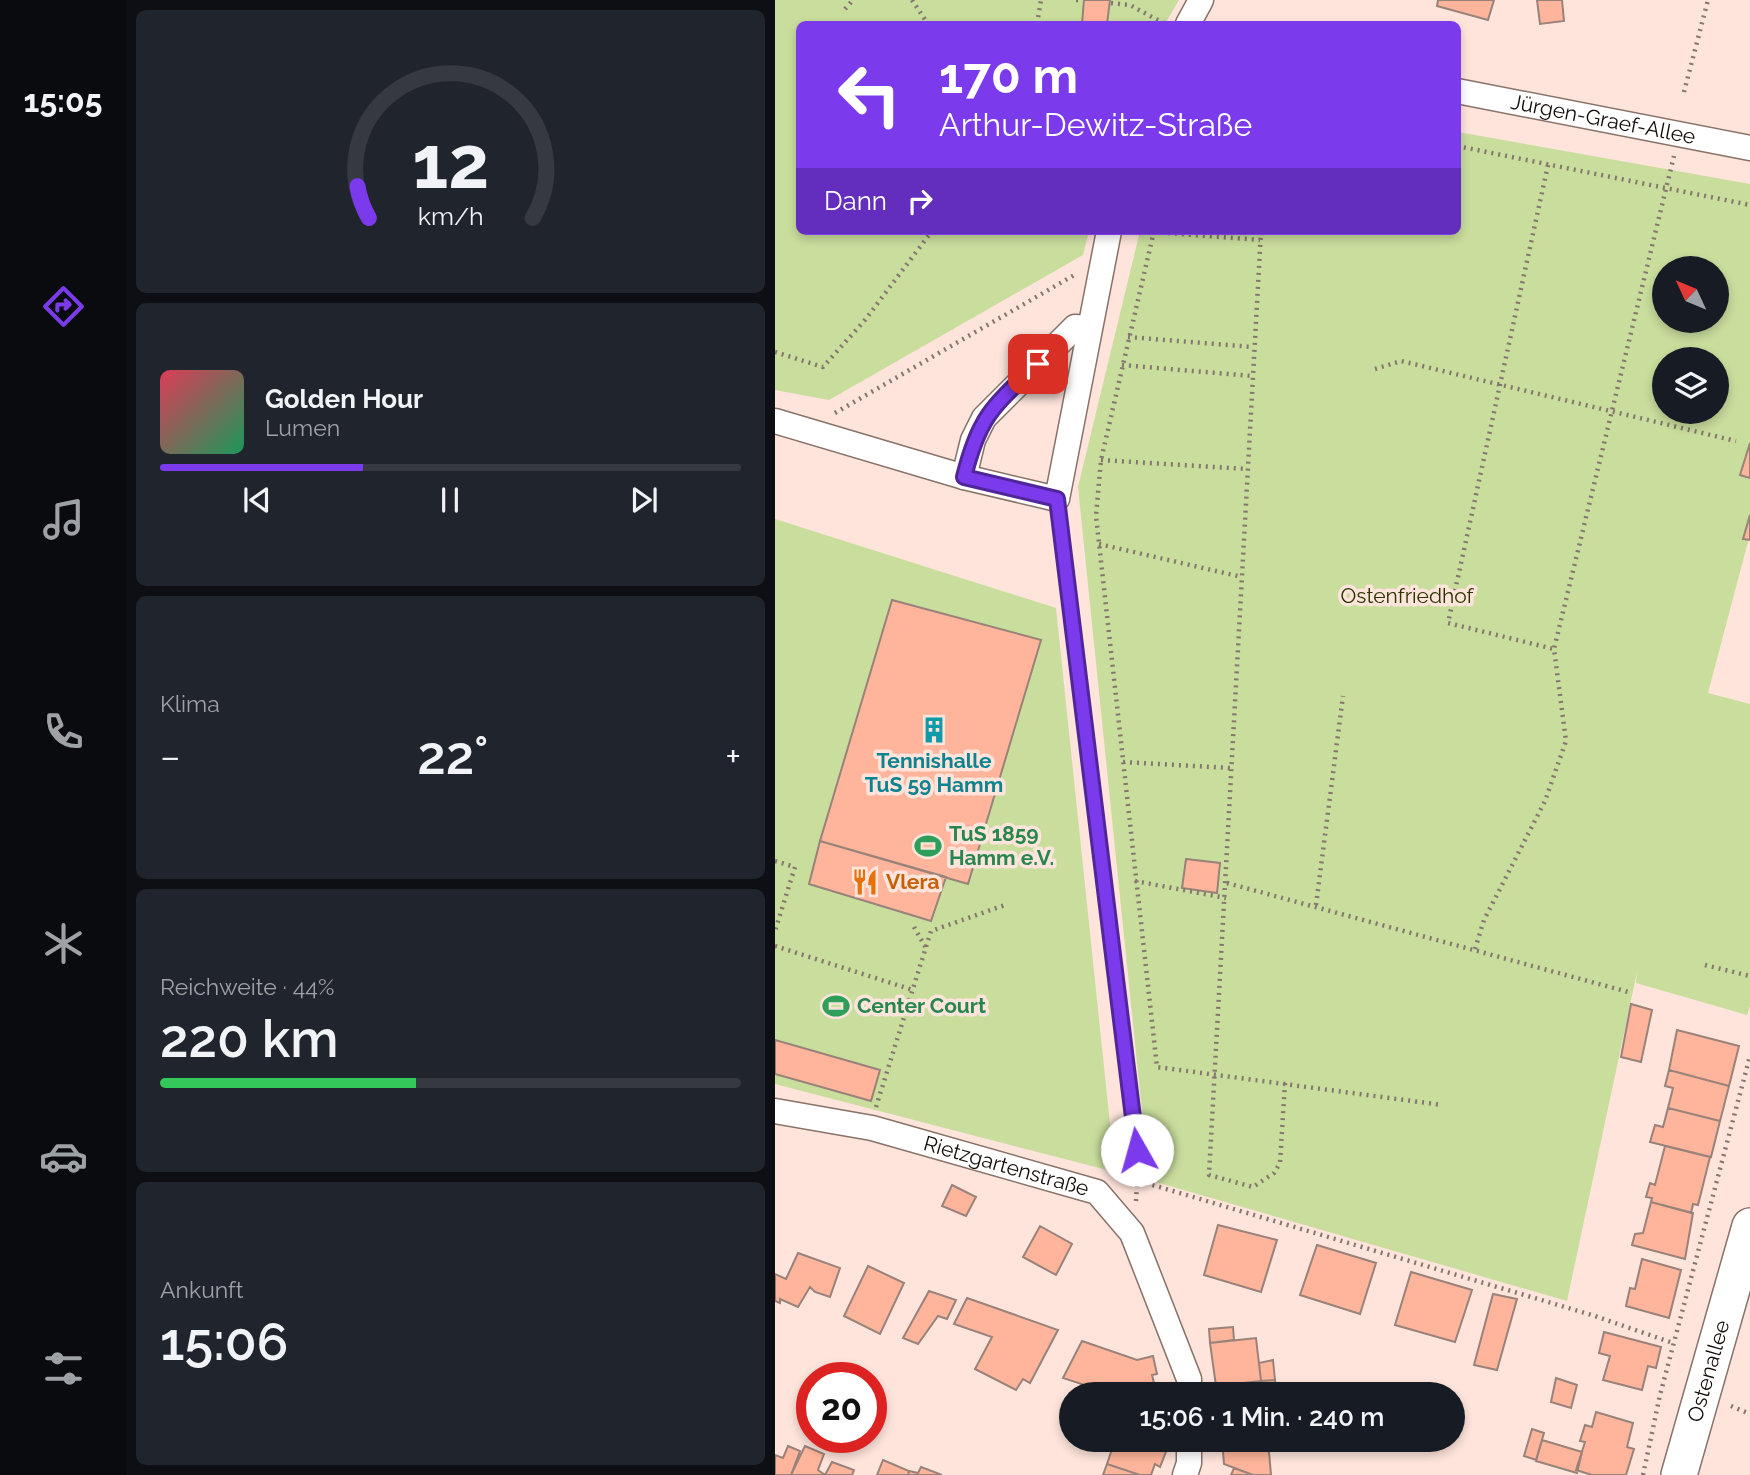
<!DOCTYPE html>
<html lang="de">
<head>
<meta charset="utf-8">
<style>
  :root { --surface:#171b24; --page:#20242c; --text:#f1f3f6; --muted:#9ea1a6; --line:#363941; --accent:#7c3aed }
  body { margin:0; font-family:Raleway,sans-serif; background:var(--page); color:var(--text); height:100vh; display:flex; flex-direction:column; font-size:26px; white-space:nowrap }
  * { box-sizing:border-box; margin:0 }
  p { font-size:23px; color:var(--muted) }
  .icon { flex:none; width:38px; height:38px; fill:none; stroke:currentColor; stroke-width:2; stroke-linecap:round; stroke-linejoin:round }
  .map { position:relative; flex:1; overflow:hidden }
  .panel { display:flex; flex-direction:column; gap:10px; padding:10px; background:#0d0f14; width:649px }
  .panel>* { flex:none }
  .hud { position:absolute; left:21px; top:21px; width:665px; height:214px; border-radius:10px; box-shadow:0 4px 10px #0003; background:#7c3aed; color:#fff; overflow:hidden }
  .needle { width:46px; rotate:314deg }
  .fabs { position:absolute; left:877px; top:256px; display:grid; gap:14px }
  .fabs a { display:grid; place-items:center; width:77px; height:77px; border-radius:50%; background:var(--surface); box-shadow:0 4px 10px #0003; font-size:35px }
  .speed { position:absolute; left:21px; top:1362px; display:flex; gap:14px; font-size:35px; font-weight:700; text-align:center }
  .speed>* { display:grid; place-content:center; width:91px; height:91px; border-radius:50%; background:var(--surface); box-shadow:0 4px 10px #0003; line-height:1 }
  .speed .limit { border:10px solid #d22; background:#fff; color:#111 }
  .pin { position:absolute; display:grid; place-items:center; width:60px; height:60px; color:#fff; margin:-30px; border-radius:14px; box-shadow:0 4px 10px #0006 }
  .me { position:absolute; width:77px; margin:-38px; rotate:353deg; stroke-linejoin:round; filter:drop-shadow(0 0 5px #0008) }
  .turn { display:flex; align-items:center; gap:24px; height:147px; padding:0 28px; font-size:32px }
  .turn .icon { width:91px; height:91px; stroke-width:2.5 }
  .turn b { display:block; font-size:49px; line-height:60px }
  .then { display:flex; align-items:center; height:66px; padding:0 28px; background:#0003; gap:14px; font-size:26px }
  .big { font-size:52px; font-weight:600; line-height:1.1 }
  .panel .widget { flex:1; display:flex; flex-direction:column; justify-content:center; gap:10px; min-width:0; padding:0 24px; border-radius:10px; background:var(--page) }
  .panel .dial { align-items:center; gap:0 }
  .dial svg { height:182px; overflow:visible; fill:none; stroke:var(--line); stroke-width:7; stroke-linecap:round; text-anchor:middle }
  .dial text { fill:var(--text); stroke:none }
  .song { display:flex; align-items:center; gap:21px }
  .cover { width:84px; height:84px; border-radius:10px; background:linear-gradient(135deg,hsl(350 70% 55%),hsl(150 70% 35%)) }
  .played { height:7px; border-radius:4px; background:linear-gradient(90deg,var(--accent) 35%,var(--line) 35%) }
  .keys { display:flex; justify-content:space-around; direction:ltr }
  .heat { display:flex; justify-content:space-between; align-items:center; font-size:38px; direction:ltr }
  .charge { height:10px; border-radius:5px; background:linear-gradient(90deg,#34c759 44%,var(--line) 0) }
  .trip { position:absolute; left:284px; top:1382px; width:406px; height:70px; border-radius:35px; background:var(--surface); box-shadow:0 4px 10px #0003; font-weight:600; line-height:70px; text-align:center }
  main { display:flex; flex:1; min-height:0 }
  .menu { display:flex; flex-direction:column; width:126px; justify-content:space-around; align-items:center; background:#090b0e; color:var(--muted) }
  .menu .icon { width:49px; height:49px }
  .menu .current { color:var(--accent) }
  .menu b { font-size:32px; color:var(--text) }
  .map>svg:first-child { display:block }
  .green { fill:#c9dd9d; fill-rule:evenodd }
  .building { fill:#feb59b; stroke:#99827a; stroke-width:2 }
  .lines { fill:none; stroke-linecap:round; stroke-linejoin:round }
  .service-casing { stroke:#887269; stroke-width:15 }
  .minor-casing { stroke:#887269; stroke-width:27 }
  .secondary-casing { stroke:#887269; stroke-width:38 }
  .path { stroke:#867670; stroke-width:4.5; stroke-dasharray:2 5; stroke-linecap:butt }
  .service { stroke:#fff; stroke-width:12 }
  .minor { stroke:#fff; stroke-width:24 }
  .secondary { stroke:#fff; stroke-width:35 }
  .route-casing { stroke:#51269a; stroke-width:18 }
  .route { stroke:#7c3aed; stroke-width:12 }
  .labels { text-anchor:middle; stroke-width:7; stroke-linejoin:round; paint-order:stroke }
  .street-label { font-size:21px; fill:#140c09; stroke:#fee4db }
  .park-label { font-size:21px; fill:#293400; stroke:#fee4db }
  .culture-label { font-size:21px; font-weight:bold; fill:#0d838f; stroke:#fee4db }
  .leisure-label { font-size:21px; font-weight:bold; fill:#27864d; stroke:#fee4db; text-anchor:start }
  .food-label { font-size:21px; font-weight:bold; fill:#c56008; stroke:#fee4db; text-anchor:start }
</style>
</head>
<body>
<main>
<nav class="menu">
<b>15:05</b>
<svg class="icon current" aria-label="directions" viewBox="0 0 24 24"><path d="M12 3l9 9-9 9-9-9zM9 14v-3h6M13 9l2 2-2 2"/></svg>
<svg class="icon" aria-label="music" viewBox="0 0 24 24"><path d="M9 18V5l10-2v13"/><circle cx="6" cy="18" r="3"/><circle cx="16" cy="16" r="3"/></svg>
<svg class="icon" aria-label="phone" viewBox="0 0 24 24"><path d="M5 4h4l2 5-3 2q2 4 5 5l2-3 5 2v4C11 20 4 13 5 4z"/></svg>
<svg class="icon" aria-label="climate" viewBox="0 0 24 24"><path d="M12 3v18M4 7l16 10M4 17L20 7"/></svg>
<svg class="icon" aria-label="car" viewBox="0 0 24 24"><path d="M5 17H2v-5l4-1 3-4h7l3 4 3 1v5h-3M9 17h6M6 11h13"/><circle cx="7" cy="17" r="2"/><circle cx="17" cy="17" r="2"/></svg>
<svg class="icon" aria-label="filters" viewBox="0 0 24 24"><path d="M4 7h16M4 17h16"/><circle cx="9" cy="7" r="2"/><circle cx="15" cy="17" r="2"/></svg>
</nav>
<section class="panel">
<div class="widget dial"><svg viewBox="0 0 100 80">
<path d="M14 69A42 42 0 1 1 86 69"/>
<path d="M14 69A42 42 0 0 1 9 55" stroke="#7c3aed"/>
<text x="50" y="56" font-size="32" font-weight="700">12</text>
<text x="50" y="72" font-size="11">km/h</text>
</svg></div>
<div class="widget">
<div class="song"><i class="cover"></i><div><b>Golden Hour</b><p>Lumen</p></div></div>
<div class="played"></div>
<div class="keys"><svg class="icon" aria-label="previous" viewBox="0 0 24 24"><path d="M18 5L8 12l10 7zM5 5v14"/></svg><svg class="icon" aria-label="pause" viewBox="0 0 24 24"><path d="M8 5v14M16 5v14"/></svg><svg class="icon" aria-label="next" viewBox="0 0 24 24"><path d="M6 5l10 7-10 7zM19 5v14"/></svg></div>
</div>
<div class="widget"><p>Klima</p>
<div class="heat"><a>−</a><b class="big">22°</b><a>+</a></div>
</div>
<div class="widget"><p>Reichweite · 44%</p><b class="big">220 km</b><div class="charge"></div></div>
<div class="widget"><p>Ankunft</p><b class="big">15:06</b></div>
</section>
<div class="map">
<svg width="975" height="1475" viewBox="0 0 975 1475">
  <rect width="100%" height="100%" fill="#fee4db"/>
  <path class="green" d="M0,0h404l-14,24h-366v207h290l-6,24 -254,145 -54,-10z
    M683,132l292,52v350l-42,159 42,11v302l-3,9 -111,-32 1,-11 -70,329 -418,-121 -71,-693 62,-256h317zM889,268h53v52h-53zM889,359h53v52h-53z
    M0,519l281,89 59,564 -340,-88z"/>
  <path class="building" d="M309,0h26l-3,24h-25z
    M663,0h56l-6,20 -51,-14z
    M762,0h25l2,21 -24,3z
    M975,443v35l-10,-3z
    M975,515v25l-7,-1z
    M117,600l149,40 -73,244 -148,-43z
    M45,841l126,36 -15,44 -122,-37z
    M411,859l34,4 -3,30 -35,-5z
    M856,1004l21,6 -11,52 -20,-5z
    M902,1030l62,16 -10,40 -60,-16z
    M0,1040l105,30 -9,31 -96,-27z
    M894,1070l60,16 -9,35 -52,-13 5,-20 -8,-2z
    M893,1108l52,13 -9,36 -61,-15 5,-17 8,2z
    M890,1146l45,11 -12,48 -5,-1 -2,9 -40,-11 1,-4 -6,-1 4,-14 5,2z
    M177,1185l24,12 -10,19 -24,-10z
    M876,1202l42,11 -8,46 -53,-14 3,-11 8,-1z
    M443,1225l59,15 -16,52 -57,-17z
    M265,1226l32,18 -16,31 -33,-18z
    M542,1245l59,18 -16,51 -60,-19z
    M23,1253l42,15 -10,29 -15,-5 -5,-5 -12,20 -18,-8v4l-5,-2v-27l11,5z
    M867,1259l39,11 -12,48 -43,-12 4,-18 5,1z
    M93,1266l36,17 -24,51 -36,-18z
    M636,1272l61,18 -17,52 -60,-17z
    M154,1291l27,9 -9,19 -9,-3 -20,28 -15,-6z
    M718,1294l24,5 -20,71 -23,-5z
    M192,1298l91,32 -28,53 -7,-4 -7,11 -41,-21 17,-32 -38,-13z
    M458,1327l1,13 -24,3 -1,-14z
    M829,1332l57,15 -5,21 -8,-2 -6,24 -39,-10 7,-24 -11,-3z
    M481,1338l5,43 -45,5 -6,-43z
    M307,1341l55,19 16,-4 4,18 -5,1 5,20h-53l-1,-4 -40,-13z
    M498,1360l2,20 -14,1 -2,-18z
    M781,1378l21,7 -6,23 -20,-6z
    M500,1380l2,15h-14l-2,-14z
    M486,1381l2,14h-46l-1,-9z
    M821,1412l37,11 -6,24 7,2 -8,26h-34l-16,-5 9,-28 -5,-1 5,-16 7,2z
    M757,1429l12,4 -8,27 -12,-4z
    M340,1440h48l-2,7 6,2 -7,18 -5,-3 -4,11h-11l-33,-11z
    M447,1440h46l3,35h-18l-29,-11z
    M767,1440l40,12 -5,21 -41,-12z
    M13,1446l12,5 -9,24h-16v-20l8,3z
    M30,1446l19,8 -6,16 7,5h-34z
    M108,1460l26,11 -1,4h-31z
    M57,1462l22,8 -2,5h-27z
    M332,1464l33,11h-37z
    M146,1467l21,8h-34l1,-4 9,2z
    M459,1468l19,7h-22z"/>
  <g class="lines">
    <g class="service-casing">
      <path id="service" d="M282,499l80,651"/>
    </g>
    <g class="minor-casing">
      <g id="minor">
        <path d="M413,24l13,-24"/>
        <path id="s1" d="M682,91l293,57"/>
        <path d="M0,421l189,56 93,22 52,-268"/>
        <path d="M189,477l9,-37 11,-22 91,-91 14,1"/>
        <path id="s2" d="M0,1111l97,17 225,64 35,41 57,146v16"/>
        <path d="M410,1475l4,-12v-23"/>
      </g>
    </g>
    <g class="secondary-casing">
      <g id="secondary">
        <path id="s3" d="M904,1475l71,-249"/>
      </g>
    </g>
    <path class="path" d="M137,0l16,24
      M301,0h5
      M336,3l19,2 35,19
      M70,9l8,-9
      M262,24l4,-24
      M909,92l24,-92
      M682,146l293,59
      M773,165l-100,458 106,26
      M379,231l-53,229 -5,56 61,551 285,38
      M486,231l-52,944 44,12 21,-14 6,-10 5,-80
      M379,232l106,8
      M353,337l125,10
      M0,352l48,15 42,-47 67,-89
      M347,365l130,11
      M600,369l26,-8 335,80
      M60,413l241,-139
      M326,460l146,9
      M324,544l143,33
      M348,762l107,6
      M0,861l20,6 -20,64
      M360,881l91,17
      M452,883l405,110
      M541,905l27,-209
      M139,927l12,21
      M0,946l138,44
      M700,949l9,-29 61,-119 21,-60 -12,-92 120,-493
      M930,965l45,11
      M101,1107l55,-176 74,-26
      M364,1181l453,134 81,28
      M361,1201l2,-33
      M956,1406l19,8
      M868,1475l17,-80 90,-339"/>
    <use href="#service" class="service"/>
    <use href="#minor" class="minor"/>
    <use href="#secondary" class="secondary"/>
  </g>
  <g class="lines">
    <g class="route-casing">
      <path id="route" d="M263,364c-45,42 -59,52 -74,113l93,22 80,651"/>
    </g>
    <use href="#route" class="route"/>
  </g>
  <defs>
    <g id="building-bare" transform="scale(2.1)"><path d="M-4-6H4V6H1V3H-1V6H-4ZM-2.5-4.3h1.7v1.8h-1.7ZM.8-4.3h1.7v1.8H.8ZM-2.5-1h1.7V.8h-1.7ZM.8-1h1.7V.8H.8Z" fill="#0f9aa8" stroke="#fee4db" stroke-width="2.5" paint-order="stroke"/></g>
    <g id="stadium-bare" transform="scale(2.1)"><path d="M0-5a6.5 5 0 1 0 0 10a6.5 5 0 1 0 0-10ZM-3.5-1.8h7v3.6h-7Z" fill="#2e9e5b" stroke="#fee4db" stroke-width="2.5" paint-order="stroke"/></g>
    <g id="restaurant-bare" transform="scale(2.1)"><path d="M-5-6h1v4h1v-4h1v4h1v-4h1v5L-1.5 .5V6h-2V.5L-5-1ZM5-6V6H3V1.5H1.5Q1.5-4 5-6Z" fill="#e8710a" stroke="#fee4db" stroke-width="2.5" paint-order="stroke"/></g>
  </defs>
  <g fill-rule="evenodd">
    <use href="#building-bare" x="159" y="730"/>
    <use href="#stadium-bare" x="153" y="846"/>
    <use href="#restaurant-bare" x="90" y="882"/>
    <use href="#stadium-bare" x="61" y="1006"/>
  </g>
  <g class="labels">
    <g class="street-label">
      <text dy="7" stroke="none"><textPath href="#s1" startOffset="149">Jürgen-Graef-Allee</textPath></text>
      <text dy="7" stroke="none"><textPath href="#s2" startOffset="238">Rietzgartenstraße</textPath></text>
      <text dy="7" stroke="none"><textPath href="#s3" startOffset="108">Ostenallee</textPath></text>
    </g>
    <g class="park-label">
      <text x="632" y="603">Ostenfriedhof</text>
    </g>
    <g class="culture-label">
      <text x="159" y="768">Tennishalle<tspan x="159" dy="24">TuS 59 Hamm</tspan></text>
    </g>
    <g class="leisure-label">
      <text x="174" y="841">TuS 1859<tspan x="174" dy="24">Hamm e.V.</tspan></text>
      <text x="82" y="1013">Center Court</text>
    </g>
    <g class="food-label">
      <text x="111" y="889">Vlera</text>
    </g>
  </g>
</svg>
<div class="fabs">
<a><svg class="needle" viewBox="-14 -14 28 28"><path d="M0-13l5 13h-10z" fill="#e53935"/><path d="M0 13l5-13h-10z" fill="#9ea1a6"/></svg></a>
<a><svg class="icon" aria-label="layers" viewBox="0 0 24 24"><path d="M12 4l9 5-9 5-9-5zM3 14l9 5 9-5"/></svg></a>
</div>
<div class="speed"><div class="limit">20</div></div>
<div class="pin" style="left:263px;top:364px;background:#d93025"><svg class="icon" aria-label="arrive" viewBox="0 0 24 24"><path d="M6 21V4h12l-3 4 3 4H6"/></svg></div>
<svg class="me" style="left:362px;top:1150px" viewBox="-20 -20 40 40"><circle r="19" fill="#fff"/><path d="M0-13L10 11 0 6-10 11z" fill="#7c3aed"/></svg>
<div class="trip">15:06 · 1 Min. · 240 m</div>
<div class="hud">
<div class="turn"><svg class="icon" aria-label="left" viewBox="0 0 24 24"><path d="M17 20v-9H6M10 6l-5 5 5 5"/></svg><div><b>170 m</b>Arthur-Dewitz-Straße</div></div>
<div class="then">Dann<svg class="icon" aria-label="right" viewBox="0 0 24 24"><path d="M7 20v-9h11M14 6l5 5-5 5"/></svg></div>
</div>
</div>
</main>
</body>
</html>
